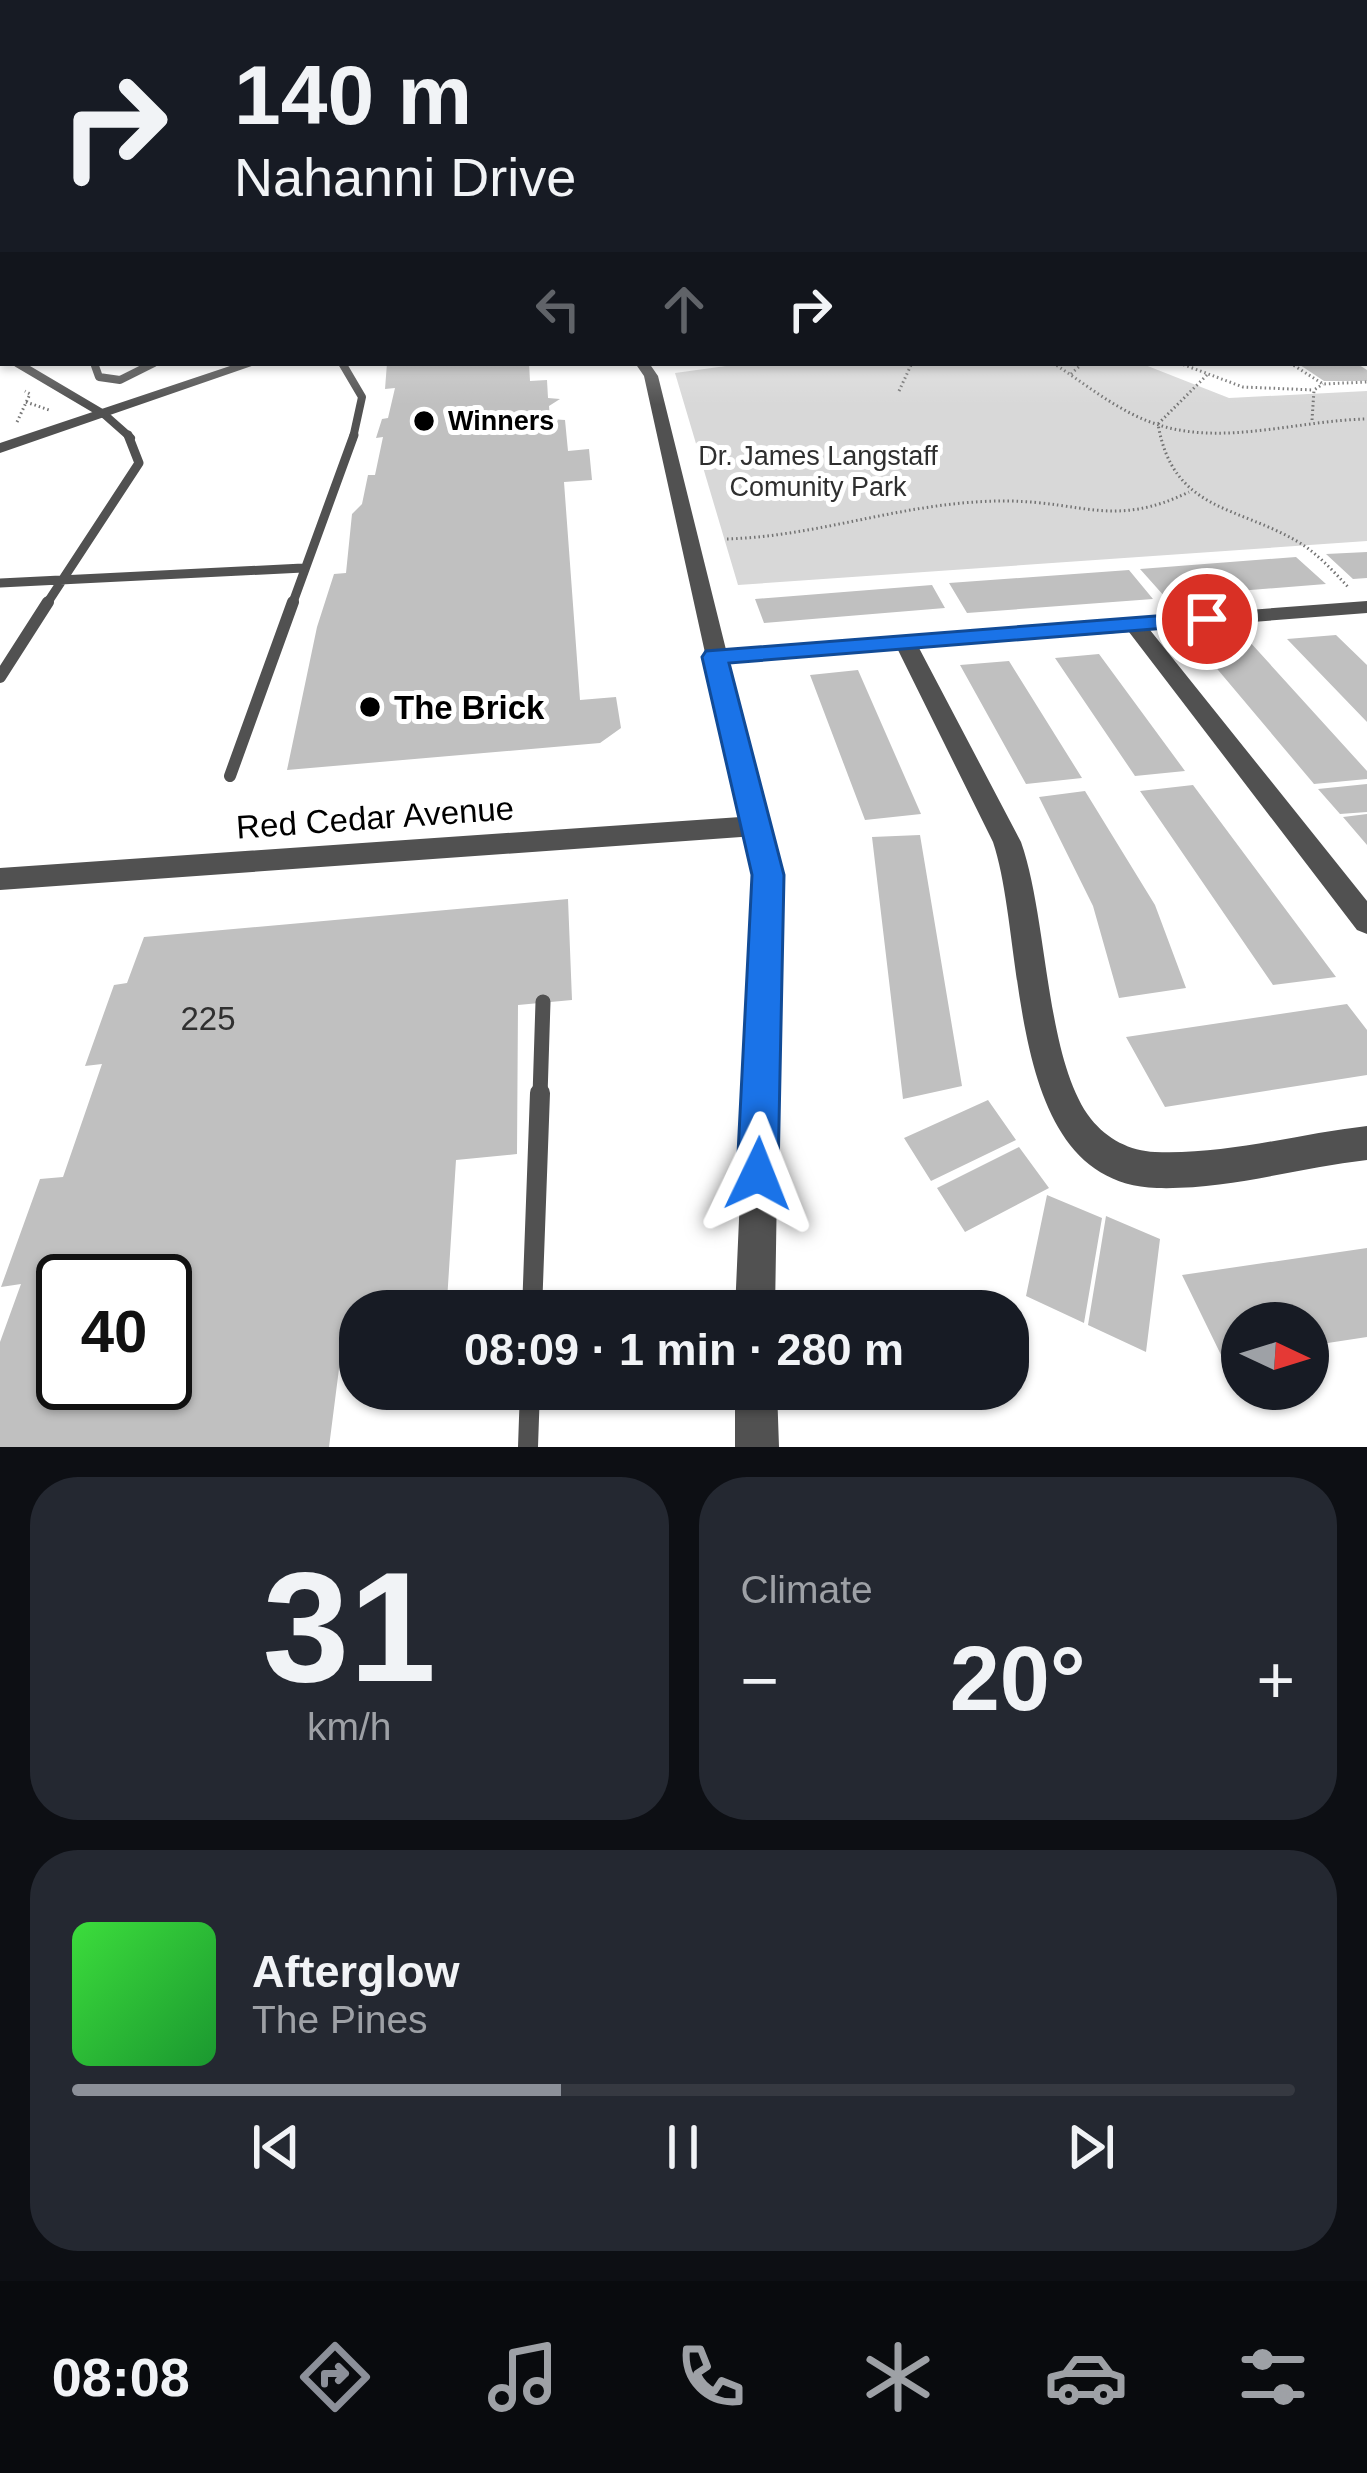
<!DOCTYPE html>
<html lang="en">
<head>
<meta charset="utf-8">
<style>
  :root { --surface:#171b24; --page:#242831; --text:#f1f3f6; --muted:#9ea1a6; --line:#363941; --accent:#8c9099 }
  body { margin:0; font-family:Arial,sans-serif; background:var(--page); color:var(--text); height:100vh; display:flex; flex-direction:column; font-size:45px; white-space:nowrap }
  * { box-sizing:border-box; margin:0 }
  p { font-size:39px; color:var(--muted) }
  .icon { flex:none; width:66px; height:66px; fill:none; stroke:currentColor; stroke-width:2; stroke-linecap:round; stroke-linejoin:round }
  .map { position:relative; height:1447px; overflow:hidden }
  .drawer { display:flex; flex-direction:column; gap:30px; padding:30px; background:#0d0f14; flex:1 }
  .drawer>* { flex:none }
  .hud { position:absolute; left:0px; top:0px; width:1368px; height:366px; box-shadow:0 3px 9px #0004; background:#171b24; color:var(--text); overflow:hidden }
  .needle { width:78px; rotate:94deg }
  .tools { position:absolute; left:1221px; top:1302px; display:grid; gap:24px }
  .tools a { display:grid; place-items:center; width:108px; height:108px; border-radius:50%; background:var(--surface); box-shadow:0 3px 9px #0004; font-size:60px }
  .speed { position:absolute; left:36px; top:1254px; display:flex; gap:24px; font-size:60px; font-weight:700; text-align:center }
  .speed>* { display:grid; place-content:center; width:156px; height:156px; border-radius:50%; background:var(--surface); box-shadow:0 3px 9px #0004; line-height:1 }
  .speed .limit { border:6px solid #111; border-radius:18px; background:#fff; color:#111 }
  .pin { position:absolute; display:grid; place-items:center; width:102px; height:102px; color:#fff; margin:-51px; border:6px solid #fff; border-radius:50%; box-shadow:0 3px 12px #0007 }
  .me { position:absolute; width:132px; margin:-66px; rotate:2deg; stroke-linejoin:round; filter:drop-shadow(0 0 9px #0008) }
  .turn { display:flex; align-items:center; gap:42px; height:252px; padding:0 36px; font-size:54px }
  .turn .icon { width:156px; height:156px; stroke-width:2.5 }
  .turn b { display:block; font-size:84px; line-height:102px }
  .lanes { display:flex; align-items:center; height:114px; padding:0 36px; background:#0003; justify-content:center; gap:60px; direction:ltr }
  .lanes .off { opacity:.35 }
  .big { font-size:90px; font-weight:800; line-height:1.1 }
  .drawer .tile { flex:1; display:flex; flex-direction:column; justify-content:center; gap:18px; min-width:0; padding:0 42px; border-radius:48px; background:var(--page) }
  .drawer .dial { align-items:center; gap:0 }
  .dial b { font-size:156px; line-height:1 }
  .song { display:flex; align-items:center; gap:36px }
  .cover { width:144px; height:144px; border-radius:18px; background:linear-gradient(135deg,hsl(120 70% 55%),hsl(130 70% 35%)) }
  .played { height:12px; border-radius:6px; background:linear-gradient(90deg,var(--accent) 40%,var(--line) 40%) }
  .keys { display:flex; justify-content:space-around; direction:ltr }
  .heat { display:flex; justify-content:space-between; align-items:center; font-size:66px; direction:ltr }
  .drawer .tiles { flex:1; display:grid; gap:30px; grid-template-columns:1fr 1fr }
  .tile:last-child { grid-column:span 2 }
  .trip { position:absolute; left:339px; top:1290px; width:690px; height:120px; border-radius:48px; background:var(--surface); box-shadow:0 3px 9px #0004; font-weight:800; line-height:120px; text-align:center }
  .dock { display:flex; height:192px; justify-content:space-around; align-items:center; background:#090b0e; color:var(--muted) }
  .dock .icon { width:84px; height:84px }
  .dock .selected { color:var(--accent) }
  .dock b { font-size:54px; color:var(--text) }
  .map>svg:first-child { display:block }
  .green { fill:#d8d8d8 }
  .building { fill:#c0c0c0; fill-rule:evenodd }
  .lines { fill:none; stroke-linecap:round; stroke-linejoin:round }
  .path { stroke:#737373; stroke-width:3; stroke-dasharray:1.5 3; stroke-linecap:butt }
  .service-far4 { stroke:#515151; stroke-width:8 }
  .service-far3 { stroke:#515151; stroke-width:9 }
  .service-far2 { stroke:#515151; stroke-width:12 }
  .service-far1 { stroke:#515151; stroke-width:15 }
  .service { stroke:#515151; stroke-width:20 }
  .minor { fill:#515151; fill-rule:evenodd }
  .tertiary { fill:#515151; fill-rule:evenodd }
  .route { fill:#1a73e8; stroke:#114b97; stroke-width:3 }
  .poi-dot { fill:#000; stroke:#fff; stroke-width:4.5 }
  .labels { text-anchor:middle; stroke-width:10; stroke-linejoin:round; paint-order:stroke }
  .far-poi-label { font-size:27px; font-weight:bold; fill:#000; stroke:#fff; text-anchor:start }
  .far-park-label { font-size:27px; fill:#2f2f2f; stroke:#fff }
  .poi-label { font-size:33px; font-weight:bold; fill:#000; stroke:#fff; text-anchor:start }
  .street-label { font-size:33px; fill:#000; stroke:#fff }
  .near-number-label { font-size:33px; fill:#303030 }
</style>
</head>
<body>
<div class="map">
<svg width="1367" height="1447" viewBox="0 0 1367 1447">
  <rect width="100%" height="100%" fill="#fff"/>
  <path class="green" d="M748,363h392l89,35 138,-7v150l-629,44 -63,-212z"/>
  <path class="building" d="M387,363h142l1,18 17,-1 1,18 12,1 -11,7 1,13 15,1 3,31 21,-2 3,31 -28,2 16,218 36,-3 5,31 -21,15 -313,27 30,-143 17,-53 12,-1 6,-59 10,-10 6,-29h7l8,-38 -7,1 6,-19 6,-1 7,-30 -10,1z
    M1297,363h59l11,7v11h-43z
    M1367,552v26l-14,1 -27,-25z
    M1296,557l30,27 -161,13 -25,-28z
    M1129,570l24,29 -186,14 -18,-30z
    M932,585l13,23 -181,15 -9,-24z
    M1336,635l31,30v57l-80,-83z
    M1249,641l118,130v8l-53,5 -117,-139z
    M1099,654l86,117 -50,5 -80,-118z
    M1009,661l73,117 -56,6 -66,-119z
    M858,670l63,144 -56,6 -55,-145z
    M1367,784v28l-27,2 -22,-25z
    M1193,785l143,192 -63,8 -133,-194z
    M1085,791l70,114 31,83 -67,10 -26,-92 -54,-109z
    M1367,814v31l-24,-28z
    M920,835l42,251 -59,13 -31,-262z
    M568,899l4,101 -54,5 -1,149 -61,6 -9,141 -101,13 -17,133h-329v-105l21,-58 -20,3 39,-108 23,-2 39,-113 -17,2 29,-81 13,-2 17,-46zM63,1281h102v102h-102z
    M1347,1004l20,26v45l-202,32 -39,-70z
    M988,1100l28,40 -85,41 -27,-43z
    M1019,1147l30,41 -84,44 -28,-44z
    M1047,1195l55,23 -18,105 -58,-27z
    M1106,1216l54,23 -14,113 -58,-27z
    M1367,1248v89l-59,9v-23h-66v33l-19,3 -41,-84z"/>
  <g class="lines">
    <path class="path" d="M1053,363c34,22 67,50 106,62 64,21 142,-5 208,-6
      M1179,363l64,24 71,3
      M1290,363l33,21 44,-2
      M1071,374l12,-11
      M1207,375l-49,49c15,88 79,81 142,119 19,12 34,29 49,45
      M899,391l13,-28
      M26,402l23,8
      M1312,420l2,-30 9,-6
      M17,422l13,-28 -5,-3
      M727,539c97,-3 181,-39 282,-38 75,1 105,27 180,-9"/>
    <path class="service-far4" d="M17,363l88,52 26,23
      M94,363l5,14 21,3 34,-17
      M342,363l20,34 -9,41"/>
    <path class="service-far3" d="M0,583l303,-15
      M46,605l93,-142 -11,-28
      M292,605l62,-170"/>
    <path class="service-far2" d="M0,677l48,-75
      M230,776l63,-174"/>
    <path class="service-far1" d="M540,1096l3,-94"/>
    <path class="service" d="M532,1311l8,-218
      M528,1447l2,-58"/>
    <path class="minor" d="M1367,601v12l-217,17 217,271v33l-10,-4 -228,-298 -210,16 102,194c27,76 24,218 70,277 16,20 39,32 64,33 71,3 142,-18 212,-26v34c-70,8 -139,30 -210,28 -154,-5 -130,-244 -164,-346l-95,-192 -183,14 -11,-7 11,-7z
      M755,816l9,3 4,7 -4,7 -9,3 -755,54v-22z"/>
    <path class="tertiary" d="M1365,240h2v7h-2z
      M239,363h21l-260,90v-10z
      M635,363h14l9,13 124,499 -7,436h-40l19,-436 -110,-499z
      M735,1389h42l2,58h-44z"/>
  </g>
  <linearGradient id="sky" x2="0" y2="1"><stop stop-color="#8baccb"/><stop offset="0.5" stop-color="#fff"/><stop offset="1" stop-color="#fff" stop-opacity="0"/></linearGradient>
  <rect width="1367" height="405" fill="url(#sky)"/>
  <path class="route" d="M1207,612l12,7 -3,5 -487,39 55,212 -6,299 -6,14 -14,6 -15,-6 -6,-14 15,-299 -50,-218 4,-6z"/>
  <g class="poi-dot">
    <circle cx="424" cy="421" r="12"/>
    <circle cx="370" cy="707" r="12"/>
  </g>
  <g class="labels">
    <g class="far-poi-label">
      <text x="448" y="430">Winners</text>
    </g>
    <g class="far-park-label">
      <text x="818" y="465">Dr. James Langstaff<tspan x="818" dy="31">Comunity Park</tspan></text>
    </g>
    <g class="poi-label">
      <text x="394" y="719">The Brick</text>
    </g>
    <g class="street-label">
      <text transform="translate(375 817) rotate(-4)" y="12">Red Cedar Avenue</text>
    </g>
    <g class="near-number-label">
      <text x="208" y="1030">225</text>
    </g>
  </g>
</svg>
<div class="tools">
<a><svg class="needle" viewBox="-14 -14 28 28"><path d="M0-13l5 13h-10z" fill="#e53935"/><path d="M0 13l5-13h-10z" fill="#9ea1a6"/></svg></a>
</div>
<div class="speed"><div class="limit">40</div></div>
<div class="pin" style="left:1207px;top:619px;background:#d93025"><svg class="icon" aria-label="arrive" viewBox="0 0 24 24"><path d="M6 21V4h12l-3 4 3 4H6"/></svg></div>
<svg class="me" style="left:758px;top:1174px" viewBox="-20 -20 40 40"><path d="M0-17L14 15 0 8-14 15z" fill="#1a73e8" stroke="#fff" stroke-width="4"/></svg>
<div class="trip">08:09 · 1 min · 280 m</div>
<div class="hud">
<div class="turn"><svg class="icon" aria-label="right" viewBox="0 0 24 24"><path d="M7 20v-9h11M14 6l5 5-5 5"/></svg><div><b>140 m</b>Nahanni Drive</div></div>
<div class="lanes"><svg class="icon off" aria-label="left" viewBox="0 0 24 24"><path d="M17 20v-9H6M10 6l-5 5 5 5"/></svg><svg class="icon off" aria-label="ahead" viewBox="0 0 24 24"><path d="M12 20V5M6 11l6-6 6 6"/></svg><svg class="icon" aria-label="right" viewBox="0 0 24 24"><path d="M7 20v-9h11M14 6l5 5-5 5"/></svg></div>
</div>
</div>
<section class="drawer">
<div class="tiles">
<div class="tile dial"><b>31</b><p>km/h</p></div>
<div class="tile"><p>Climate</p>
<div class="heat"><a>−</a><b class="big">20°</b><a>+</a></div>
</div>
<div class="tile">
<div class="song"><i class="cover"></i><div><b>Afterglow</b><p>The Pines</p></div></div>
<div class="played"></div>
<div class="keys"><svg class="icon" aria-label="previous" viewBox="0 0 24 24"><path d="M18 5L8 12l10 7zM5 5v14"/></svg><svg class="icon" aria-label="pause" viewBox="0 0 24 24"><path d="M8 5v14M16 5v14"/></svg><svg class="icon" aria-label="next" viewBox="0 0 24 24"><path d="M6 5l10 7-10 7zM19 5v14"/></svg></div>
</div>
</div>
</section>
<nav class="dock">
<b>08:08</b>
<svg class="icon selected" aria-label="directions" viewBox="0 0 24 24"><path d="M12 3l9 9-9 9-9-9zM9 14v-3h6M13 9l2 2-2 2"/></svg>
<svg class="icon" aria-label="music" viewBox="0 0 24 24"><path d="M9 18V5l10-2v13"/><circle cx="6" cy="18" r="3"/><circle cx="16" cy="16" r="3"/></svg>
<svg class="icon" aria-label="phone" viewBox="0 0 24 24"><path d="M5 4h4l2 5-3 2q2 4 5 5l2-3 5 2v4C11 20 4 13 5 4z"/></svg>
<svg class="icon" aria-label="climate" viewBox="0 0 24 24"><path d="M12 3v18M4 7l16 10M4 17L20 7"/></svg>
<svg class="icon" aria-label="car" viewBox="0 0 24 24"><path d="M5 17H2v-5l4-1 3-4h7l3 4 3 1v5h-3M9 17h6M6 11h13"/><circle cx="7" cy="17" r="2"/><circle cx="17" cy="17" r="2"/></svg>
<svg class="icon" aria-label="filters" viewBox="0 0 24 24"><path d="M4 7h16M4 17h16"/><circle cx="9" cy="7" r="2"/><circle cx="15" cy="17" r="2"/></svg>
</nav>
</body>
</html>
